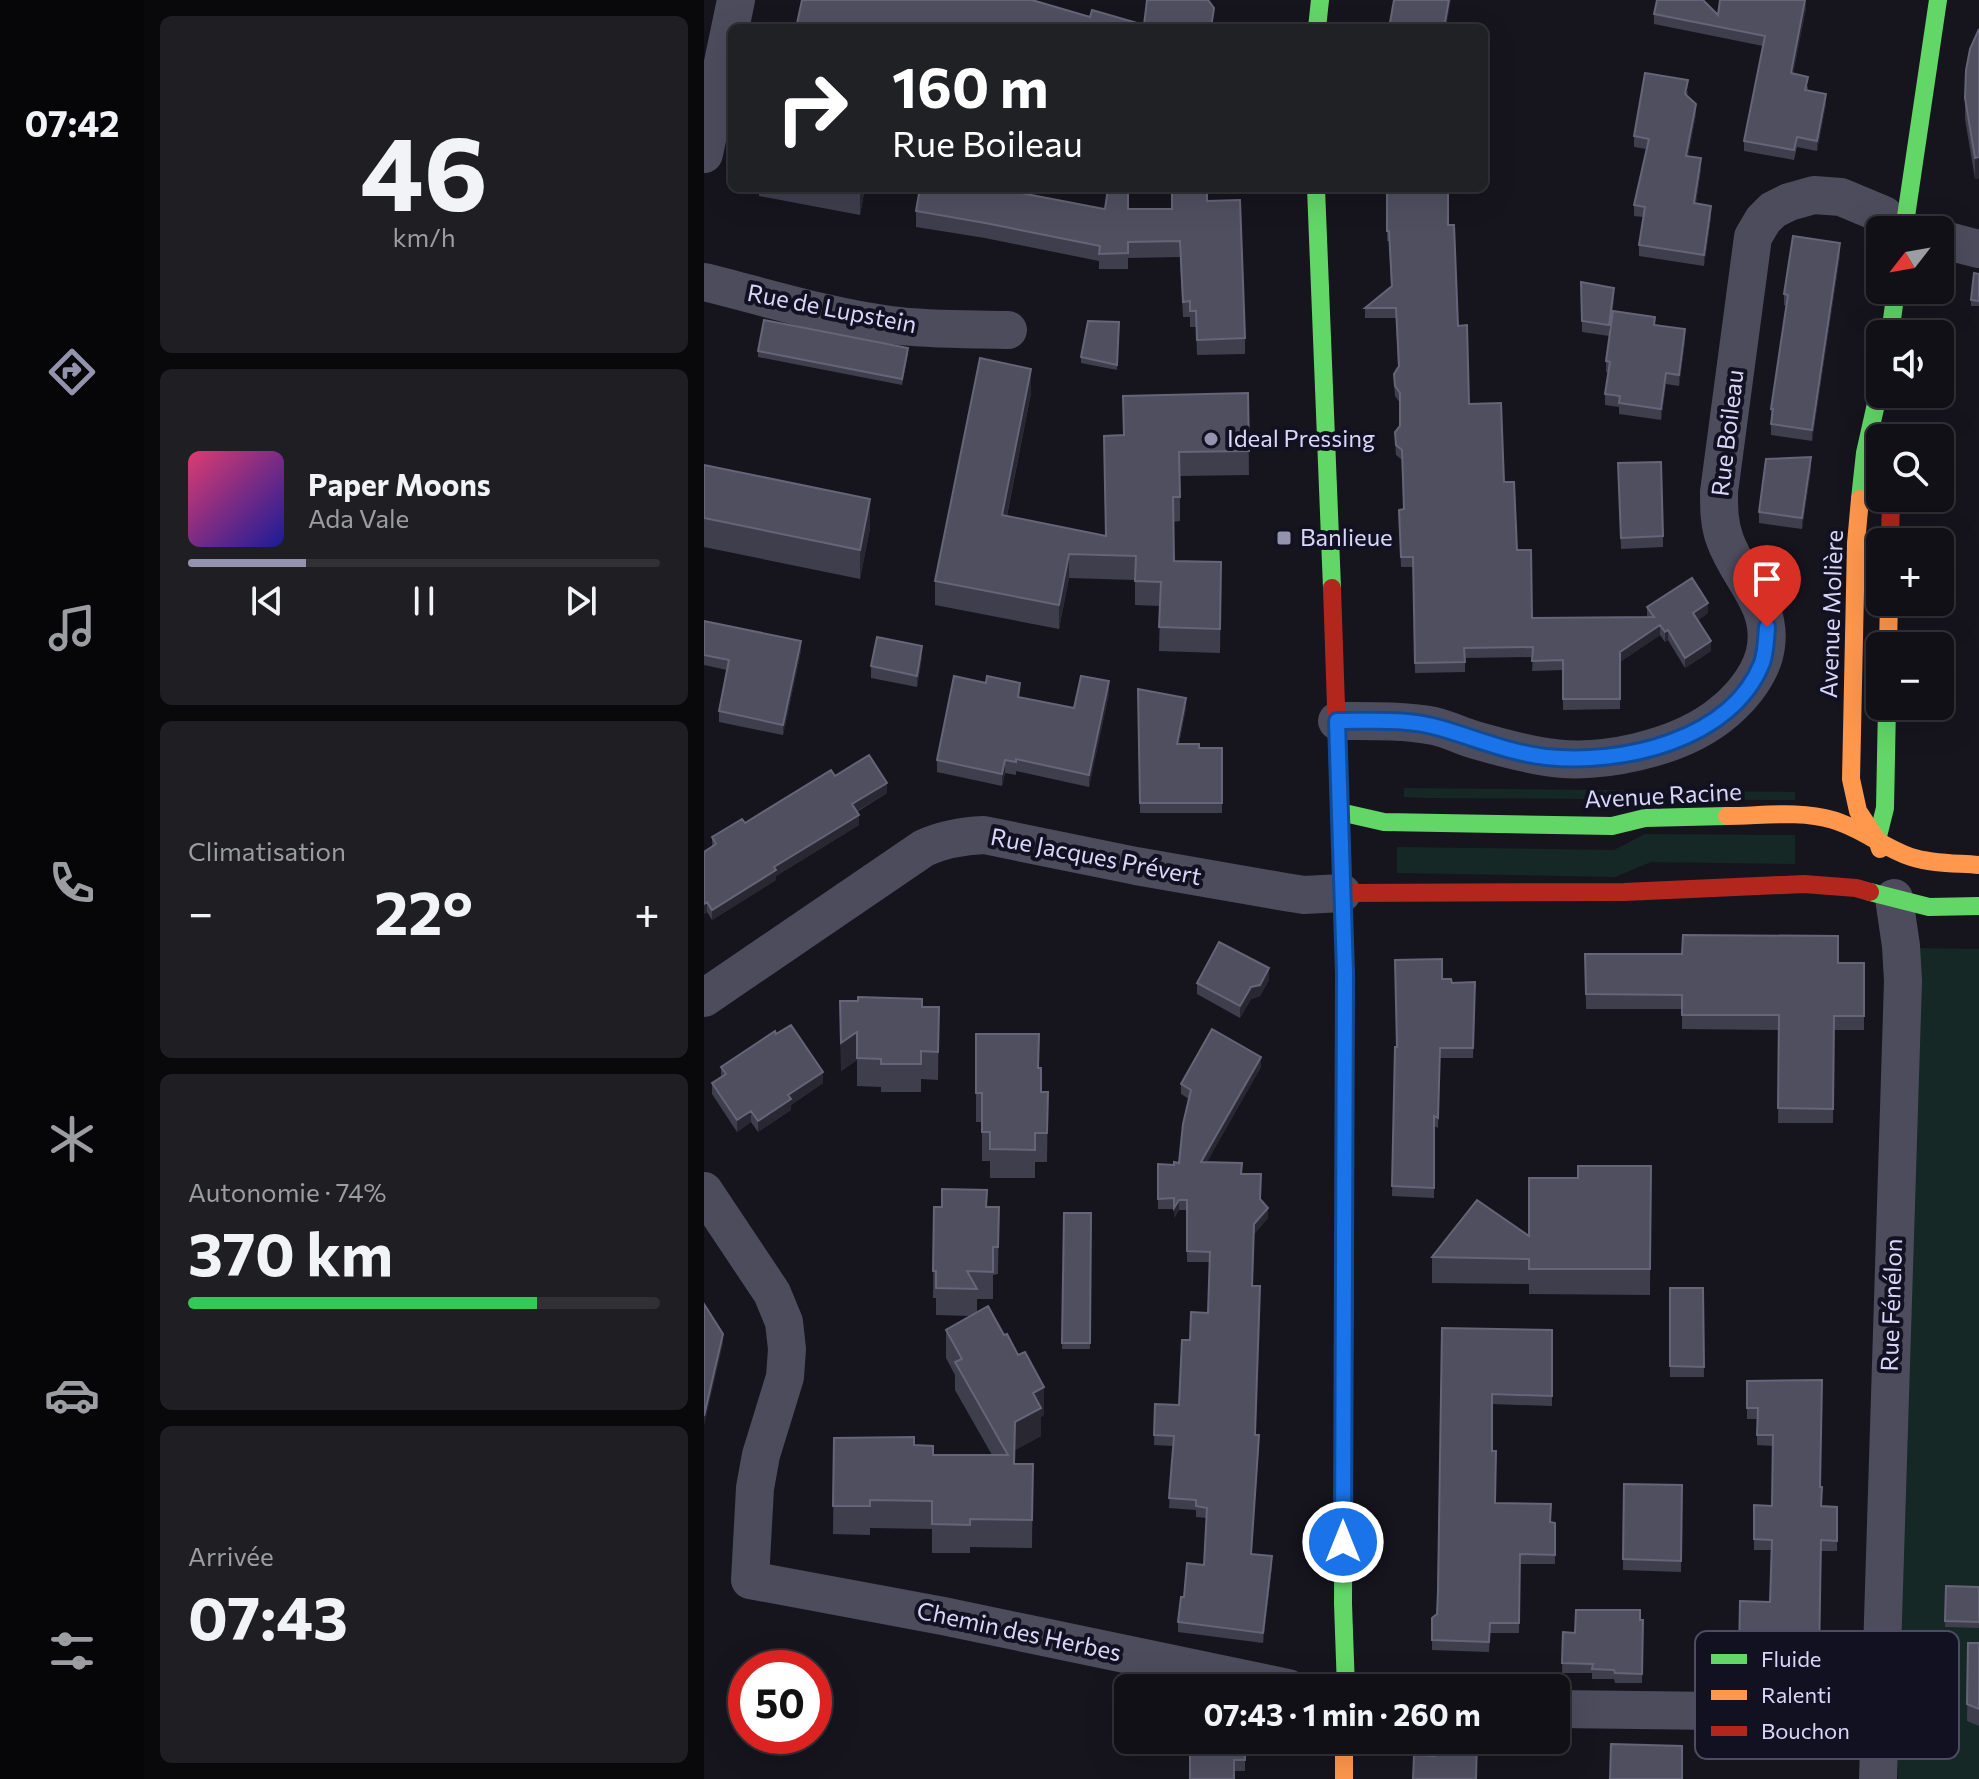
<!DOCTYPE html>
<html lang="fr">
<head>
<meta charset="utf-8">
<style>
  :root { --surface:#101016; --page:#1e1e23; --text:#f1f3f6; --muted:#9c9da1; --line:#303035; --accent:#9393ad }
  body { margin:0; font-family:Commissioner,sans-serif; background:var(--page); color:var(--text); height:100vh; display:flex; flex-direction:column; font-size:30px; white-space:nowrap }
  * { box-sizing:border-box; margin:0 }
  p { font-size:26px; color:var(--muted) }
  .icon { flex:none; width:44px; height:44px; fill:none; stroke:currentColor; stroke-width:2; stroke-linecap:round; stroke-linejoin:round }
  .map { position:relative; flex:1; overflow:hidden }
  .details { display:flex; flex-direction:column; gap:16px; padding:16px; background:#09090c; width:560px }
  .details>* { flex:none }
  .banner { position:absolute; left:24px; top:24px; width:760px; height:168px; border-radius:12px; box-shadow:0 8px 32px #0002,0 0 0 2px var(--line); background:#202124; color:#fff; overflow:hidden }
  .needle { width:52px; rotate:239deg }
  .tools { position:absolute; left:1162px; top:216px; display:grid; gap:16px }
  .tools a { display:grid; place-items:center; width:88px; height:88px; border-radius:12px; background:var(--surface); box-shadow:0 8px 32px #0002,0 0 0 2px var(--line); font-size:40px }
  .speed { position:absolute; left:24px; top:1650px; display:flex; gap:16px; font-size:40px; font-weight:700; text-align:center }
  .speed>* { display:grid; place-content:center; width:104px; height:104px; border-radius:50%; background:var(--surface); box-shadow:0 8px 32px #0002,0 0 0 2px var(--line); line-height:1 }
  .speed .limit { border:12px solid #d22; background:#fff; color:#111 }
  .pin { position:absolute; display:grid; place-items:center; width:68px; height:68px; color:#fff; margin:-82px -34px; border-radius:50% 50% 50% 0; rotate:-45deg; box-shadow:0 0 8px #0007 }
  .pin .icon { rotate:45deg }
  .me { position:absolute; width:88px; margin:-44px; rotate:0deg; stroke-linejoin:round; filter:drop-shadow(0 0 6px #0008) }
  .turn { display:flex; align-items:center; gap:28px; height:168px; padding:0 32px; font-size:36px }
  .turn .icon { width:104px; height:104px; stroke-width:2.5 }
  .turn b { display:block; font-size:56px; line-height:68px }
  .big { font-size:60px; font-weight:700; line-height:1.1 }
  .details .tile { flex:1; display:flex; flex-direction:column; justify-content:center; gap:12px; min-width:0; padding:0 28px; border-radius:12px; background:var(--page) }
  .details .dial { align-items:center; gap:0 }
  .dial b { font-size:104px; line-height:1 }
  .song { display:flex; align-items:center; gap:24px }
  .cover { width:96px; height:96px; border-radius:12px; background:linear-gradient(135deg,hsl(340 70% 55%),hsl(240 70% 35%)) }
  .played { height:8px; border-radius:4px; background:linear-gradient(90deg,var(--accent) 25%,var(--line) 25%) }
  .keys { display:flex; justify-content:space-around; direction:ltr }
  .heat { display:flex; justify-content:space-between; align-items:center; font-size:44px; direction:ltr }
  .charge { height:12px; border-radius:6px; background:linear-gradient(90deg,#34c759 74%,var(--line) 0) }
  .trip { position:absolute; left:410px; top:1674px; width:456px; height:80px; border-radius:12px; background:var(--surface); box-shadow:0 8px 32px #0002,0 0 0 2px var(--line); font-weight:700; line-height:80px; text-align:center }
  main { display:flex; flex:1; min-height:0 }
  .tab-bar { display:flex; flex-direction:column; width:144px; justify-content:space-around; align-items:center; background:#060609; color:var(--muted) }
  .tab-bar .icon { width:56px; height:56px }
  .tab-bar .on { color:var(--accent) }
  .tab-bar b { font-size:36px; color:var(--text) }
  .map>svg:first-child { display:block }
  .green { fill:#152826 }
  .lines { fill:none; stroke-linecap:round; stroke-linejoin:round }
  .street { stroke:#4c4c5d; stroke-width:38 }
  .fast { stroke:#63d668; stroke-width:18 }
  .slow { stroke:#ff974d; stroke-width:18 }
  .jam { stroke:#b3261e; stroke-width:18 }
  .wall { fill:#3f3e4d }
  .shaded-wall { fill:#282732 }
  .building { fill:#504f60; stroke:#656478; stroke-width:2 }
  .route-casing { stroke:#114b97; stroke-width:20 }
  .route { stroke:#1a73e8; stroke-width:14 }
  .poi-dot { fill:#9393ad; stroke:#121122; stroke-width:3 }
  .labels { text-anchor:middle; stroke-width:8; stroke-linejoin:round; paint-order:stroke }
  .street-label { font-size:24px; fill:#d7d7fa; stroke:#121122 }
  .poi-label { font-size:24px; fill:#d7d7fa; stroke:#121122; text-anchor:start }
  .key { fill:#121122; stroke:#4d4c63; stroke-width:2 }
  .key-label { font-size:22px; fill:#d7d7fa }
</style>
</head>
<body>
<main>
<nav class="tab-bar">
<b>07:42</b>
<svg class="icon on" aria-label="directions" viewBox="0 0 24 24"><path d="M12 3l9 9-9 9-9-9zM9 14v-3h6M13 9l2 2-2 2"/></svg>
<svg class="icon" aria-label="music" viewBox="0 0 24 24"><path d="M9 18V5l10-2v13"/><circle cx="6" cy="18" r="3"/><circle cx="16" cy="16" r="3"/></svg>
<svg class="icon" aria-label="phone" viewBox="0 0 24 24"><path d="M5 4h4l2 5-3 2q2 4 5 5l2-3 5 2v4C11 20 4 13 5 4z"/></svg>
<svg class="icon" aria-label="climate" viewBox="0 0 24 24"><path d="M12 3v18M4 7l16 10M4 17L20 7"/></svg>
<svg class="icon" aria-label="car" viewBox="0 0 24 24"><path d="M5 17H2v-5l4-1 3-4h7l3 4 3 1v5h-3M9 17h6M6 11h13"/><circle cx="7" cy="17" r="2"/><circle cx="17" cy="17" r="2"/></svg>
<svg class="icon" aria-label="filters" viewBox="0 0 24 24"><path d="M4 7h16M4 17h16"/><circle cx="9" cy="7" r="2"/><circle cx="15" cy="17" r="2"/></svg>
</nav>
<section class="details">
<div class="tile dial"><b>46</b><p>km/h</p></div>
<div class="tile">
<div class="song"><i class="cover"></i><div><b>Paper Moons</b><p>Ada Vale</p></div></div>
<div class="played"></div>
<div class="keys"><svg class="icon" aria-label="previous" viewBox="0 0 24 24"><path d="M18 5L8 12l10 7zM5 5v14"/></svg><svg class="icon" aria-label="pause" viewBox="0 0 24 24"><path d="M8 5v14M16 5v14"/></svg><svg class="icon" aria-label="next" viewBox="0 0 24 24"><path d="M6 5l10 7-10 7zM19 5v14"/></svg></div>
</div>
<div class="tile"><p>Climatisation</p>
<div class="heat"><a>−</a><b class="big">22°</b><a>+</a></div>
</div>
<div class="tile"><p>Autonomie · 74%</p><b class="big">370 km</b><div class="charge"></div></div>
<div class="tile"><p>Arrivée</p><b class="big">07:43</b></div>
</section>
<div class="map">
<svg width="1275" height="1779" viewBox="0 0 1275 1779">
  <rect width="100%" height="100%" fill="#16151e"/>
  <path class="green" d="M700,788l391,4v8l-369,-2 -22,-1z
    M941,834l150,1v29l-144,-2 -36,15 -218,-4v-26l217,3z
    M1211,948l64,1v830h-81l-1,-65z"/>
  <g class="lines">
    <path class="street" d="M0,154l32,-154
      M1236,239l39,10
      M0,282c61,15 124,35 187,43 39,5 78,4 117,5
      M633,721c33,0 65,-1 97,5 14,3 27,10 41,14 21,6 43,12 65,16 57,11 141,-7 185,-45 19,-16 38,-40 41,-65 6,-43 -28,-69 -41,-106 -6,-16 -6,-31 -6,-48l34,-255 10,-17 10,-10 16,-8 25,-7 27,2 43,18 15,15
      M0,998l220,-150c20,-9 38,-12 60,-13l152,31 149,26 19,3 38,-2
      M0,1191l68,102 12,29 3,27 -2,28 -24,78 -6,33 -5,92 193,36 345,72
      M852,1709l323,4
      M1174,1779l25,-798 -2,-35 -7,-48"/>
    <path class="fast" d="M613,28l3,-28
      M612,188l16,400
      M1200,230l34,-230
      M1186,334l6,-44
      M1156,499l5,-46 15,-67
      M636,812l44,10 228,4 33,-8 82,-2
      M1173,840l8,-32 2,-102
      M1166,892l59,15 50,-1
      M641,1131l-2,473 3,84"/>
    <path class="slow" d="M1156,499l-4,44 -5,236 7,32 19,29 3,9
      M1184,646l1,-44
      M1023,816c34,0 73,-6 106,4 28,8 51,28 78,37 22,7 46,6 68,8
      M640,1740v39"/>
    <path class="jam" d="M1186,542l1,-44
      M628,588l13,385v158
      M638,893l282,-1 180,-8 52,4 14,4"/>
  </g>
  <path class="wall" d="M1102,8l-13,66 15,13v4l18,13 -9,47 -20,-4 -3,13 -50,-9v-10l19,-95 -109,-22v-10l64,1z
    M984,91l-1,5 9,18 -8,42 13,13 -5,34 15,14 -7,49 -65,-10v-11l4,-28 -9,-1v-11l12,-56 -12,-2v-11z
    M1261,98l14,80 -4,1 -10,-60z
    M55,188h106l-5,27 -101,-19z
    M683,188l61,37 10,101 11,78 35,78 13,68 15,68 115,-1v-10l61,6 -11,8 14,30 -26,17 -17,-28 -3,2 -5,-7 -40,27v47l-57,1v-40l-31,1 1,-14 -68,1v14l-50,1 -2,-106h-12l-2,-57 5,-1 -2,-49 -6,-5 -1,-13v-10l5,-6v-23l-5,-7 -1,-12 4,-18 -2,-48h-31v-10l26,-22 -2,-45h-2z
    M503,201l38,137v16l-48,1 -1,-28h-6v-10h-7l-3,-60 -52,1v11h-29v-8l-114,-23 -69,-11v-16l256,-2z
    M1136,255l-28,186 -41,-6v-26l16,-103 -3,-1v-11z
    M1275,274v32h-8v-6z
    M877,282l33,17 -5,37 -27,-4z
    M415,322l-2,48 -36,-7v-6z
    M951,325l30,16 -6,45 -13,-2 -5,36 -42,-6v-7l-14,-2v-11l4,-21 -3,-1v-11z
    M54,351l150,3 -6,31 -144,-28z
    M327,393l-24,123 99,20 18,-101 -1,-39 125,-3 1,82 -69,1v45l-7,1 1,39 47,26 -1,66 -61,-2 1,-45 -25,-1v-25l-66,-2 -10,51 -124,-24v-24z
    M914,463l45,73v11l-42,2z
    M0,465l166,63 -10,51 -156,-32z
    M1107,469l-9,60 -43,-6v-11z
    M0,621l97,30 -18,84 -64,-13v-11l8,-41 -23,-5z
    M218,657l-5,30 -46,-9v-12z
    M434,689l48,19 -7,36 20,4h23v65h-82z
    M405,693l-20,94 -73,-16v4l-11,-2 -3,13 -65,-14v-12l83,-62 54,10z
    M131,776l52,17 -30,19 2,13 -83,51v4l-64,40 -5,-8 -3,2 8,-67v-10l33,-14z
    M881,954l279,9v67h-30l-1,93h-55l1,-93 -97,-1v-20h-96z
    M738,979l10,4 23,-1 -2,76h-33l-2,70 -4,-2v72l-42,-2 3,-149h1z
    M565,980l-9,16 -9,3 -11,19 -43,-24v-11z
    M136,1001l99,6 -1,73 -17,-1v13h-40v-5l-24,-1v-26l-16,11z
    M72,1034l47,49 -32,22v5l-33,22 -7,-10 -14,10 -25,-38v-11l9,-6v-10z
    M272,1034l63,34 2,24h7l-1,70h-12v16h-45v-17h-8v-39h-6z
    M557,1067l-55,96 36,11 18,25 8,19 -14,16 -2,52 4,149 3,10 -8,109 21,12 -9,77 -85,-11v-10l6,-25 20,-32 3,-47 -11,-1v-7l-27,-2 4,-62 -19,-1 1,-41 24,1 11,-65 18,-27 2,-51h-23v-52h-8l-5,8v-9h-16v-45l16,1 5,-2 10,-64 -8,-5v-10z
    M947,1166l-1,129 -121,-1v-10l-97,-1v-26l97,-21 49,-58z
    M230,1207h65l-1,67 -5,1v24h-16v13l67,103 -3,2v19l-26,14v14h18l-1,84 -62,-1v6h-38v-24l-62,-1v7l-37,-1 1,-96 80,7 19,10h59l-37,-65v-15l-9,-17v-28l25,-14 -35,-1v-17h-3z
    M360,1213h27l-1,136h-28z
    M966,1288h33l1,89h-34z
    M738,1328l110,2v76l-60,-2v47l4,52 54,19 5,1v41h-35l-1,69h-29l-1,19 -57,-2v-32l5,-4z
    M1043,1381l73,106 2,19 15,11v34h-16l-2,117 -80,-2 1,-65 30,1 1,-52h-17v-45l18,1 1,-60 -16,-1v-26h-10z
    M920,1484l58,1 -1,87 -58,-2z
    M1242,1586l33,1v41l-34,-1z
    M936,1620h3l-1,63h-27l-1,-4h-22v-6h-30l1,-41 12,1z
    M1264,1643h11v83l-12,-5z
    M541,1740v31h-11l-44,8z"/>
  <path class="shaded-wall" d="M745,0h2l-5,28h-2z
    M1102,0v8l-15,76v-11z
    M1122,94v10l-9,47v-10z
    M992,104v10l-10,52v-10z
    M1275,157v21l-4,1v-21z
    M997,158v11l-7,45v-11z
    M156,188h5l-5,27z
    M1007,206v11l-7,49v-11z
    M1136,243v12l-28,186v-11z
    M910,288v11l-5,37v-11z
    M981,329v12l-6,45v-11z
    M327,369v24l-29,146v-24z
    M962,373v11l-5,36v-11z
    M1107,457v12l-9,60v-11z
    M166,499v29l-10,51v-29z
    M365,554v24l-10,51v-24z
    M1004,603v10l-15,11v-11z
    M956,625v10l-40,27v-10z
    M964,630v10l-3,2v-10z
    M97,641v10l-18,84v-10z
    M1007,641v10l-26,17v-10z
    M218,646v11l-5,30v-11z
    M405,681v12l-20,94v-12z
    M482,698v10l-9,46v-10z
    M301,760v13l-3,13v-12z
    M183,783v10l-35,21v-10z
    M155,815v10l-83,51v4l-64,40v-10l62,-43z
    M3,902v10l-3,2v-10z
    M565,968v12l-9,16 -9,3 -11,19v-12l11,-19z
    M153,1032v28l-16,11v-28z
    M557,1057v10l-60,106v-11z
    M119,1072v11l-32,22v5l-33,22v-11l30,-26z
    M47,1111v11l-14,10v-12z
    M475,1200v10l-5,8v-10z
    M564,1208v10l-14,16v-10z
    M19,1334v10l-19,82v-10z
    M340,1387v28l-3,2v19l-26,14 -1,42 1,-70 18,-29z
    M568,1556v10l-9,77v-10z"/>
  <path class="building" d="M98,0h230l58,17 2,-7 52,15 3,-25h61l6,8 -3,20h-415z
    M690,0h55l-5,28h-55z
    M953,0h46l15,15 2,-15h85l-14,73 17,4 -3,13 21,4 -9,47 -20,-4 -3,13 -50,-9 21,-105 -111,-22z
    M1275,29v128l-4,1 -10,-60 1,-28 4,-21z
    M941,73l43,7 -3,14 11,10 -10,52 15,2 -7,45 17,3 -7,49 -65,-10 6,-38 -11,-2 15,-66 -15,-3z
    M216,188h75l109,21h1l3,-21h20v21h44v-21h35v13l33,-1 5,138 -48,2 -1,-29h-6v-10l-7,1 -3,-61 -52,1v11l-29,1 1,-8 -115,-23 -69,-12z
    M683,188h61v37h6l4,101 9,-1 2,79 32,-1 3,79h10l3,68h14l1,68 122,-1 -7,-10 45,-29 16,25 -15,10 18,28 -26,17 -17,-28 -3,2 -5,-7 -40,27v47h-57v-39l-31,1 1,-14 -69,1 1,14 -50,1 -2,-106h-12l-2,-47 5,-1 -2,-59 -6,-5 -1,-13 5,-6v-33l-5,-7 -1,-12 5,-8 -3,-58h-31l27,-22 -3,-55h-2z
    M1089,236l47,7 -28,187 -41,-6 2,-15h-2l17,-114 -4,-1z
    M1270,273l5,1v27l-8,-1z
    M877,282l33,6 -5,37 -27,-4z
    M909,311l42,6 -1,8 31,4 -6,46 -13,-2 -5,36 -42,-6 1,-7 -15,-2 5,-32 -4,-1z
    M60,320l144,28 -6,31 -144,-28z
    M384,321l31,1 -2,43 -36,-8z
    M276,358l51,11 -29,146 104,21 -2,-100 20,-1 -1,-39 125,-3 1,58 -70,1 1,45h-7l1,64 47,1 -1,67 -61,-2 2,-45 -26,-1 1,-25 -67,-2 -10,51 -124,-24z
    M1107,457l-9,61 -43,-6 7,-53z
    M957,462l2,74 -42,2 -3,-75z
    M0,465l166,34 -10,51 -156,-32z
    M0,621l97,20 -18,84 -64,-14 10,-51 -25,-5z
    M173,637l45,9 -5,30 -46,-10z
    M250,676l32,7 1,-7 33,7 -2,14 56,11 7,-32 28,5 -20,94 -73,-16v3l-11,-2 -3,14 -65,-14z
    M434,689l48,9 -9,46h22v4h23v55h-82z
    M165,755l18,28 -35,21 7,11 -85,52 2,3 -64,40 -5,-8 -3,2v-52l12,-8 -4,-7 30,-18 3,4 86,-53 4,6z
    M979,935l155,1v27h26v53h-30l-1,93 -55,-1 1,-93h-97v-20l-96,-1 -1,-40h97z
    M515,942l50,26 -9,17 -9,2 -11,19 -43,-23z
    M738,959v20h9l1,4 23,-1 -2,66h-33l-2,70 -4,-2v72l-42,-2 3,-139h2l-2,-87z
    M154,997l64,2v8h17l-1,45 -17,-1v13h-40v-5l-24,-1v-26l-16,11 -1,-42h18z
    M87,1025l32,47 -35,23 3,4 -33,22 -7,-10 -14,9 -25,-37 14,-9 -5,-7 54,-36 1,3z
    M508,1029l49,28 -60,105 41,1 -1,11h20l-1,25 8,9 -14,16 -2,62h8l-5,149h4l-8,119 21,2 -9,77 -85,-11 3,-25h3l3,-34 17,2 3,-57 -11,-2v-6l-27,-2 5,-62 -20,-1 1,-31 24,1 3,-65h8l1,-28 17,1 2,-61 -23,-1v-51h-8l-5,8v-10l-16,1v-35l16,1v-3l5,1 4,-39 8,-34 -10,-6z
    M272,1034h63l-1,34h3v24h7l-1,41h-12v17l-45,-1v-17h-8v-39h-6z
    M874,1166h73l-1,103h-121v-10l-97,-2 45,-57 52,36v-58h49z
    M238,1189l45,1 -1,17h13l-1,40h-5v25l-26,-1 10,18 -41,-1v-17h-3l1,-64h8z
    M360,1213h27l-1,130h-28z
    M966,1288h33l1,79 -34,-1z
    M0,1304l19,30 -19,82z
    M284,1306l16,29 3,-1 11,21 7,-3 19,35 -11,6 8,15 -26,14 -1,42h19l-1,56 -62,-1v6l-38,-1v-23l-62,-1v6h-37l1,-68 80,-1v8l19,1v9h75l-53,-93 7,-3 -16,-29z
    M738,1328l110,2v66l-60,-2v57h4l-1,52 56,1 -1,18 5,1v32l-35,-1 -1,69h-29l-1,19 -57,-2v-22l5,-4 1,-23z
    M1118,1380l-2,107h2l-1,19 16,1v34l-16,-1 -2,118 -80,-3 1,-54 30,1 2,-62 -18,-1v-34l18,1 1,-71h-16l1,-27h-11v-27z
    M920,1484l58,1 -1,76 -58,-2z
    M1242,1586l33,1v35l-34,-1z
    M872,1610h64v10h3l-1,54 -27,-1 -1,-3 -22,-1 1,-5 -31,-1 1,-31 12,1z
    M1264,1643h11v66l-12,-5z
    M486,1740h55v20h-11v19h-44z
    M744,1740h29l-1,39h-63l1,-24 21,1 1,-10 12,1z
    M907,1744l71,2v33h-72z"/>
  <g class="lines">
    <g class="route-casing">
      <path id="route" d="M639,1542l2,-569 -8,-252c34,0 70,-3 103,7 35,10 70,25 106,29 75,8 185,-16 216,-94 4,-12 4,-24 5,-36"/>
    </g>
    <use href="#route" class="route"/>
  </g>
  <g class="poi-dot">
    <circle cx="507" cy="439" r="8"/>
    <rect x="572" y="530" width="16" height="16" rx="4"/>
  </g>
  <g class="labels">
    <g class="street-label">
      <text transform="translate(128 309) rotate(11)" y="8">Rue de Lupstein</text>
      <text transform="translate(1024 433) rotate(-83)" y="8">Rue Boileau</text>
      <text transform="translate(1128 614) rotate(-88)" y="8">Avenue Molière</text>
      <text transform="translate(959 796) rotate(-3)" y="8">Avenue Racine</text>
      <text transform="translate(392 857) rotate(11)" y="8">Rue Jacques Prévert</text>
      <text transform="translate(1188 1305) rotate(-88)" y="8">Rue Fénélon</text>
      <text transform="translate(315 1632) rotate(12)" y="8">Chemin des Herbes</text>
    </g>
    <g class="poi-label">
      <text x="523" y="447">Ideal Pressing</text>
      <text x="596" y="546">Banlieue</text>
    </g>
  </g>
  <rect x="991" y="1631" width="264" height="128" rx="12" class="key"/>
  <rect x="1007" y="1654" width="36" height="10" fill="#63d668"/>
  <rect x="1007" y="1690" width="36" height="10" fill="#ff974d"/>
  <rect x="1007" y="1726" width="36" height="10" fill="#b3261e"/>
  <g class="key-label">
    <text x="1057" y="1667">Fluide</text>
    <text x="1057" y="1703">Ralenti</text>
    <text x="1057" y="1739">Bouchon</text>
  </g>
</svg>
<div class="tools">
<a><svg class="needle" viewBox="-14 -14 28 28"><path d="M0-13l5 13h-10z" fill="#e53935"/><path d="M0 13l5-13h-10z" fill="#9c9da1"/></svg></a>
<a><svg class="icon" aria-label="sound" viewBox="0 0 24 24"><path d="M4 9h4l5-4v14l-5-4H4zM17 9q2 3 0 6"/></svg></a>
<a><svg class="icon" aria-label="search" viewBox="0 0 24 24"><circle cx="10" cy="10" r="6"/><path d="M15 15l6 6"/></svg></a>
<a>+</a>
<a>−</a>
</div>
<div class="speed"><div class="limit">50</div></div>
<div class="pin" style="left:1063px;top:627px;background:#d93025"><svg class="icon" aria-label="arrive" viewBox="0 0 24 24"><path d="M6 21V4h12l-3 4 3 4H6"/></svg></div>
<svg class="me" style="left:639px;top:1542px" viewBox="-20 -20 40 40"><circle r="17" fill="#1a73e8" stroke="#fff" stroke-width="3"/><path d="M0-11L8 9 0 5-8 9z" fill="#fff"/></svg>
<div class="trip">07:43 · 1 min · 260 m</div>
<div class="banner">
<div class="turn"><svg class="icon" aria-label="right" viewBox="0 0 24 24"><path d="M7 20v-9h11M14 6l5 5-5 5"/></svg><div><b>160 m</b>Rue Boileau</div></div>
</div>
</div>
</main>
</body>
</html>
